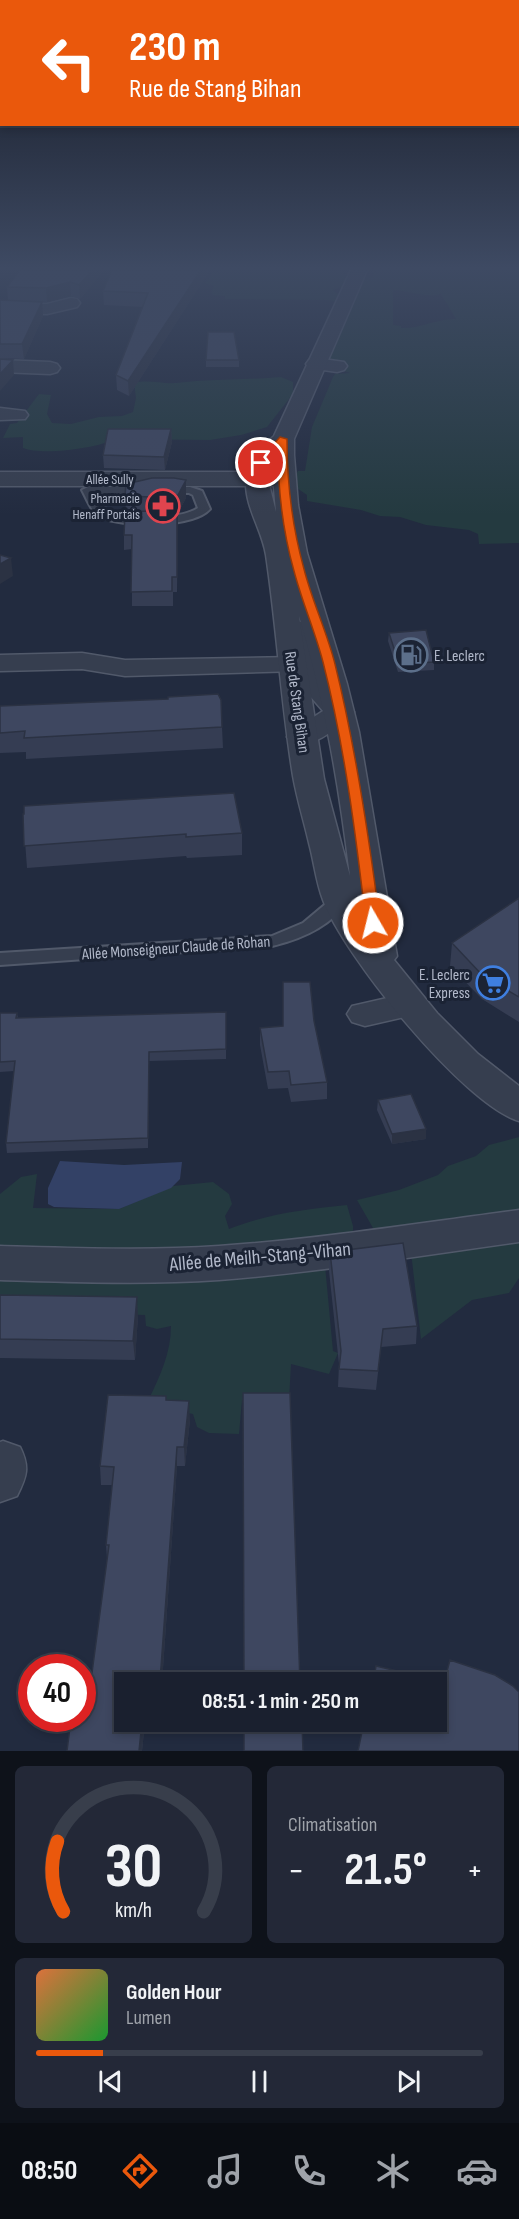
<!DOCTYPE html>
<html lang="fr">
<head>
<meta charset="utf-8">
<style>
  :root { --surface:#1a202f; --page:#232837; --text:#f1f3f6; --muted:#9fa3aa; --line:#383e4b; --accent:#ea580c }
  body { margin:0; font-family:"Sofia Sans Condensed",sans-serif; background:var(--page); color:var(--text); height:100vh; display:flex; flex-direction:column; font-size:22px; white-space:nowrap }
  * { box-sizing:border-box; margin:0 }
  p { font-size:20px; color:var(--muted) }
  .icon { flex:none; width:33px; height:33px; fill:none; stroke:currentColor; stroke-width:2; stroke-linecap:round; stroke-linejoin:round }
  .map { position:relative; height:1751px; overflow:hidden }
  .details { display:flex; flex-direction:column; gap:15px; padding:15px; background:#0e121a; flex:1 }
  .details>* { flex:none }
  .top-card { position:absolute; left:0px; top:0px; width:519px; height:126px; box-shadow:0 3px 9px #0003,0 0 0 2px var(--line); background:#ea580c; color:#fff; overflow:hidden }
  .speed { position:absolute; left:18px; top:1654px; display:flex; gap:12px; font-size:30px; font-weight:700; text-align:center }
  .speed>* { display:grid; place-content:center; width:78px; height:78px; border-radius:50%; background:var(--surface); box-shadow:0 3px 9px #0003,0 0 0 2px var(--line); line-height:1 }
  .speed .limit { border:9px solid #d22; background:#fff; color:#111 }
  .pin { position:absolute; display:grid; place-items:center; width:51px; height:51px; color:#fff; margin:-26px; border:3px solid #fff; border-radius:50%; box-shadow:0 2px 6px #0007 }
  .me { position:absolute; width:66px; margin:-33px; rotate:352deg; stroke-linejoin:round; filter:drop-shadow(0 0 4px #0008) }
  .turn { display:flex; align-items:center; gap:21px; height:126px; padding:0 30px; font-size:27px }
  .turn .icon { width:78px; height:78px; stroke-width:2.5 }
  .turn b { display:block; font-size:42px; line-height:51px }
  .big { font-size:45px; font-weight:700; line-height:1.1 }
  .details .card { flex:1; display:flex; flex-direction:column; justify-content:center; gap:9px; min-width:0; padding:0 21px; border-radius:9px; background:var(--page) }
  .details .dial { align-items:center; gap:0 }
  .dial svg { height:156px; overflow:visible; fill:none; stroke:var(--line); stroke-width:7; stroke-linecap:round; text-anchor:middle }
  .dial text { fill:var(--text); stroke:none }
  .song { display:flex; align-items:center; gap:18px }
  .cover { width:72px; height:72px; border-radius:9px; background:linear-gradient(135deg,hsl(20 70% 55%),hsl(130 70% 35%)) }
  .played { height:6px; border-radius:3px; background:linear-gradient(90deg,var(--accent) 15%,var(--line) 15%) }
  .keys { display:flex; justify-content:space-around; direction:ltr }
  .heat { display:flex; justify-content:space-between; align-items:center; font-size:33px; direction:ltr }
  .details .tiles { flex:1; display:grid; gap:15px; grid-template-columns:1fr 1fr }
  .card:last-child { grid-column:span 2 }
  .trip { position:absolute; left:114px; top:1672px; width:333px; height:60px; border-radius:0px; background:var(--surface); box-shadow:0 3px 9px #0003,0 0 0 2px var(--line); font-weight:700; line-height:60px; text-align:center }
  .tabs { display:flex; height:96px; justify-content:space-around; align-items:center; background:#0a0d13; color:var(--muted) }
  .tabs .icon { width:42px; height:42px }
  .tabs .active { color:var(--accent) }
  .tabs b { font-size:27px; color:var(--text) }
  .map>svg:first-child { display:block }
  .green { fill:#243a40; fill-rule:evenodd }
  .water { fill:#334166 }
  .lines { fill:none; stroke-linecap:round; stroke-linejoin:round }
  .service-casing { stroke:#51596a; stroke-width:4 }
  .minor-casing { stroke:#51596a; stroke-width:3 }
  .tertiary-casing { stroke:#51596a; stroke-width:3 }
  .service { fill:#363e4f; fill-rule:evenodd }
  .minor { fill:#363e4f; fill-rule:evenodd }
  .tertiary { fill:#363e4f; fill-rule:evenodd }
  .wall { fill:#353d53 }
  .shaded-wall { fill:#2b3243 }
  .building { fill:#3e4760; stroke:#2b3243; stroke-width:1.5 }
  .route { fill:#ea580c; stroke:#983908; stroke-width:1.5 }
  .labels { text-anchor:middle; stroke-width:6; stroke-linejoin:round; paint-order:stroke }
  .far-street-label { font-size:14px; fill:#b2b9ca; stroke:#1b2334 }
  .far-poi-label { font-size:14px; fill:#b2b9ca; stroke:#1b2334; text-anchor:end }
  .poi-label { font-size:16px; fill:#b2b9ca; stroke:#1b2334; text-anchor:start }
  .street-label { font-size:16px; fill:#b2b9ca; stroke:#1b2334 }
  .near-street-label { font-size:20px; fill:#b2b9ca; stroke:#1b2334 }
</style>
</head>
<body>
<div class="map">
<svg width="519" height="1751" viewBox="0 0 519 1751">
  <rect width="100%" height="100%" fill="#222b3f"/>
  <path class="green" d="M222,270l120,1 6,7 -3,7 -12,5 4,4 16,-5 5,-10 14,-1 4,-8h143v273l-40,1 -1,-10 -9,-4 -43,-5 -26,-8 -20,-1 -19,-6 -54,-9v-6l-13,-9 -1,-7 5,-8h7l7,-44 21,-50 2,-3 15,-1 -12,-4 -9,-7 -1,-12 21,-47 -21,-3 -103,-1v-3l-12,-1 -2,-2 3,-7 -9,-3 9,-11zM393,290c17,1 33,8 48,4l15,25c-18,-1 -36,10 -55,9v-2l-8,-1z
    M281,377l12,5v12l-26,33 -26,8 -31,5 -94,-1c-19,9 -73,17 -93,9v-11l-20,1 7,-14 7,-1 22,-29 12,1 -4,19 5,9 19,1 28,-7 23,-1 11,-4 3,-14 -2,-15c14,-4 28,1 42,0 35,-4 70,-3 105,-6z
    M519,1137v141l-10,15 -37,7 -51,39 -10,-87 -34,-17 -20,-35 42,-10 39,-15 10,-9 28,-10 13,-11z
    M37,1174l-4,34 86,1 54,-23 40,-4 16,12 3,10 -7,12 4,13c37,-15 78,-20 118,-24l6,21v11l-30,7 10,107 5,2 -9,21 -38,-10 -2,36h-47l-3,34 -30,-1 -12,-6 -4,-13 -37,-7 -8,-6c12,-25 23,-48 23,-75l-14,3 -11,-3 -1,-11 -145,-4v-117l21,-17z"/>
  <path class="water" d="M60,1161l64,4 58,-3 -2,17 -9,9 -52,21 -65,-2 -6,-3v-16z"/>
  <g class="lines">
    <g class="service-casing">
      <path id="service" d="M88,487h102l12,4 8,18c-17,19 -87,19 -109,8 -10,-5 -14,-18 -19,-27zM96,493h93l4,2 5,13c-17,12 -75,12 -92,2z
        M340,896l8,5c-18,26 -47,38 -76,45l-272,19v-12l272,-17 31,-13 31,-26z"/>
    </g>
    <g class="minor-casing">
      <path id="minor" d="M71,298l6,1 3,4 -3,4 -30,7 -47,-1v-10l47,1z
        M316,358l28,4 3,4 -3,4 -7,2 -28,-4 -3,-4 3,-4z
        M0,360l50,2 7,2 3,4 -3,4 -7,2 -50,-2z
        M0,408l25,3 3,4 -3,4 -25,1z
        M0,472h283l8,2 3,5 -3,5 -8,2h-283z
        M304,621l9,2 4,6 13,57 24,26 -4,6c-18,12 -36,31 -58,25l-5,-6 5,-6 31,-20 -20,-23 -4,-17 -174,5 -43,-7 -82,2v-16l82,-2 43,7 171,-3 -5,-28 4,-6z
        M409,993l13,4 5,8 -5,8 -57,13 -13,-4 -5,-8 5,-8z
        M519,1210v32c-100,14 -199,30 -300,38 -73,5 -146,2 -219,0v-34c73,2 146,5 219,0 101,-7 200,-23 300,-36z
        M3,1441l17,6c10,20 7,29 -3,49l-17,6v-60z"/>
    </g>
    <g class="tertiary-casing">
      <path id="tertiary" d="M351,270h16l-73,169v16l4,50 9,48 40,131 12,48 38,224 -3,4 43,53 41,41 41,32v35c-55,-16 -176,-166 -196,-221 -7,-18 -9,-39 -14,-57 -5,-22 -12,-44 -16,-67 -12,-73 -16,-147 -27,-221 -4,-25 -21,-48 -20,-74 0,-19 15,-33 28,-45zM272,465l4,47 -8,-32zM299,616c26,87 40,169 51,260l-26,-97z"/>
    </g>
    <use href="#service" class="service"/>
    <use href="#minor" class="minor"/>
    <use href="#tertiary" class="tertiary"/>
  </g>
  <path class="wall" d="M20,270h84l-24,29 -9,-3 -24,6 -14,-1 9,1 1,14 -19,43 -24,-1v-58h8l-1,-13z
    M210,270l-81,126 -12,-6 -1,-15 27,-68 -39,-2 -1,-14z
    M206,360h33v7h-33z
    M171,429l1,13 -7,28 -61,-2 -1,-13z
    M186,480v18l-8,15 -1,79h-4v14h-41v-57l-8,1v-15l2,-23 -1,-16z
    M389,633l45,29v8l-36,2 -10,-31z
    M168,697l54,30 1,21 -197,11v-7l-26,1v-47l168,-7z
    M23,814l219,19v22l-55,3 -1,-2 -159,12z
    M519,898v124l-37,-23 -32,-33 2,-23z
    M226,1012v47l-77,2 -1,87 -141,5 -1,-10 8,-72 -14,1v-59h17l1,5z
    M314,1021l13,61v17l-36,3 -3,-14 -20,1 -8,-44v-17l23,-2z
    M378,1100l48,39 -34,5 -15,-34z
    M330,1252l87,74 -1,18 -35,3 -5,43 -38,-3 1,-23 -10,-93z
    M0,1295l138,21 -3,44 -135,-2z
    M166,1400l24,20 -5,46h-8l-15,217h-38v39h21l-3,29h-75l24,-71 16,-121 -1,-14 6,-60h-11l-1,-19z"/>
  <path class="shaded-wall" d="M92,270h12l-24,29 -1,-14z
    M201,270h9l-81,126 -1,-15z
    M70,282l1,14 -24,6 -1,-14z
    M42,302l1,14 -19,43 -2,-15z
    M13,360l1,15 -14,16v-17z
    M171,429l1,13 -7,28 -1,-13z
    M186,480v18l-8,15 -1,79v-15l-25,-62 -1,-18z
    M11,558l2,18 -13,8v-20z
    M426,1129v10l-34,5v-10z
    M137,1297l1,19 -3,44 -2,-19z
    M189,1401l1,19 -5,46 -1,-19z
    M177,1447v19l-15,217h-2z
    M142,1722h3l-3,29h-3z"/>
  <path class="building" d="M20,270h72l-13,15 -9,-3 -24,6 -39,-1z
    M112,270h89l-73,111 -12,-6 32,-82 -45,-2z
    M0,300l42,2 -20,42h-22z
    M208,332h26l5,28h-33z
    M0,359l13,1 -13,14z
    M108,429h63l-7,28 -61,-2z
    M152,478h22l12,2 -8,15 -27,2 -26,-1 1,-12z
    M177,510v67h-5v14l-41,1 1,-57h-8l1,-23z
    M0,555l11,3 -11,6z
    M426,630l8,32 -35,2 -10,-31z
    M218,694l3,6 1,27 -198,11 1,-7 -25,2v-27l168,-7v-2z
    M234,793l8,40 -56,4v-3l-162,12 -1,-32h1v-8z
    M519,898v99l-35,-20 -32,-34z
    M283,982h27l4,39 13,61 -36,3 -2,-14 -21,1 -8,-44 23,-2z
    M226,1012v37l-77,3 -1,86 -142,5 9,-82 -15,1v-49h17l-1,5z
    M411,1094l15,35 -34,5 -14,-34z
    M403,1243l14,83 -34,3 -5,42 -39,-2 2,-18 -11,-99z
    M0,1295l137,2 -4,44 -133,-2z
    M243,1393h47l10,290h-56z
    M108,1395l58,1v4l23,1 -5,46h-7l-17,234h-14v2h-22v39h18l-3,29h-72l4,-32h11v-39h9l18,-135h-3l8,-78 -14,-1z
    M450,1660l45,15 18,11 6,6v59h-161l6,-29h72v-39h-63l3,-17 68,16z
    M244,1722h58l1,29h-59z"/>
  <linearGradient id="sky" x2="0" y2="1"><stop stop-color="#131823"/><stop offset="0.52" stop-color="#3e4a63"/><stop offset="1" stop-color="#3e4a63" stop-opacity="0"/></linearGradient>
  <rect width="519" height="515" fill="url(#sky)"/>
  <path class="route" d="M280,437l7,2c0,44 5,87 17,130 8,32 23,63 31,95 21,85 34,172 45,259l-7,5 -7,-5c-10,-87 -21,-175 -43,-261 -8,-31 -21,-60 -29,-91 -11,-39 -16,-82 -16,-122l-14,16 -8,-2z"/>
  <defs>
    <g id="pharmacy-ring" transform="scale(1.725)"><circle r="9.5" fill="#1b2334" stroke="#e0444e" stroke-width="1.5"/><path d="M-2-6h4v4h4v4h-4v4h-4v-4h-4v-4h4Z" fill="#e0444e"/></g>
    <g id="fuel-ring" transform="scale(1.725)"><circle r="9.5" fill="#1b2334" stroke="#5c6f8a" stroke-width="1.5"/><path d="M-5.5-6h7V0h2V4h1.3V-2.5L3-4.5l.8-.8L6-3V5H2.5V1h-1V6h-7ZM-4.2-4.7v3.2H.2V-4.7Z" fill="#5c6f8a"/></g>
    <g id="supermarket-ring" transform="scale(1.725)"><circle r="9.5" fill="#1b2334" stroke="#3f7fe0" stroke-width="1.5"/><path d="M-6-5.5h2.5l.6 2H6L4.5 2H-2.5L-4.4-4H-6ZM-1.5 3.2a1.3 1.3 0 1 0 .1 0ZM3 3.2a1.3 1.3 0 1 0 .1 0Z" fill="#3f7fe0"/></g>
  </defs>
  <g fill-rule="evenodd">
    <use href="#pharmacy-ring" x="163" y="506"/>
    <use href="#fuel-ring" x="411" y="655"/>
    <use href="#supermarket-ring" x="493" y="983"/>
  </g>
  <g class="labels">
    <g class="far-street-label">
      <text x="110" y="484">Allée Sully</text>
    </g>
    <g class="far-poi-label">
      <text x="140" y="503">Pharmacie<tspan x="140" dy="16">Henaff Portais</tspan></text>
    </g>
    <g class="poi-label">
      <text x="434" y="661">E. Leclerc</text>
      <text x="470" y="980" text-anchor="end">E. Leclerc<tspan x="470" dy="18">Express</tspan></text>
    </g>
    <g class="street-label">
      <text transform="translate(298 702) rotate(82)" y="6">Rue de Stang Bihan</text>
      <text transform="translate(176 947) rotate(-4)" y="6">Allée Monseigneur Claude de Rohan</text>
    </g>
    <g class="near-street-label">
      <text transform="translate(260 1256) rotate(-5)" y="7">Allée de Meilh-Stang-Vihan</text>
    </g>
  </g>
</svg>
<div class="speed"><div class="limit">40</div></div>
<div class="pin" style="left:261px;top:463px;background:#d93025"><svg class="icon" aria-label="arrive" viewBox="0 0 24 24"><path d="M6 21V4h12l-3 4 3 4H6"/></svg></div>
<svg class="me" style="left:373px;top:923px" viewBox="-20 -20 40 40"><circle r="17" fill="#ea580c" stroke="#fff" stroke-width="3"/><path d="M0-11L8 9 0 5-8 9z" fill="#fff"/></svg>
<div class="trip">08:51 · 1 min · 250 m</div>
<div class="top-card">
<div class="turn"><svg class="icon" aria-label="left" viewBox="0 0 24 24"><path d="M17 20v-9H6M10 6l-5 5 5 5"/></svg><div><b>230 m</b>Rue de Stang Bihan</div></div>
</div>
</div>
<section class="details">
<div class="tiles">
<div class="card dial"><svg viewBox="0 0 100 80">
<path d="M14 69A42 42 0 1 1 86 69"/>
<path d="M14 69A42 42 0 0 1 11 33" stroke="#ea580c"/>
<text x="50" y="56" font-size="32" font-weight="700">30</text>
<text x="50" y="72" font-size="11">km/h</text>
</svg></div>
<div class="card"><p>Climatisation</p>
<div class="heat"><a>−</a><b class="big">21.5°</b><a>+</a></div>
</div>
<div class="card">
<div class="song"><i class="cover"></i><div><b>Golden Hour</b><p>Lumen</p></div></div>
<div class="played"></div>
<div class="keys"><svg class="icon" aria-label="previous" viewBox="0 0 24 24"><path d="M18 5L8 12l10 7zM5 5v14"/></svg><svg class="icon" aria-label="pause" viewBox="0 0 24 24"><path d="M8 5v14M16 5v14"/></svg><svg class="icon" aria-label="next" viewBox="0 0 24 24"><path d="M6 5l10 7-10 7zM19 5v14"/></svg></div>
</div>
</div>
</section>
<nav class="tabs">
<b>08:50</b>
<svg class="icon active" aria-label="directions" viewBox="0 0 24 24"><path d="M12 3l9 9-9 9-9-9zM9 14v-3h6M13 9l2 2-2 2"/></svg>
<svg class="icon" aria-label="music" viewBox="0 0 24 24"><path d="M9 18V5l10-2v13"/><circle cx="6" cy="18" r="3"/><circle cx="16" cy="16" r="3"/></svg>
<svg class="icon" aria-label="phone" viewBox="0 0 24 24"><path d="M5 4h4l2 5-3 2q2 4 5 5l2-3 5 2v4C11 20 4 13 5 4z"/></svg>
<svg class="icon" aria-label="climate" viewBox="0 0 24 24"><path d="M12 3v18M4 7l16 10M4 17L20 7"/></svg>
<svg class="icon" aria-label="car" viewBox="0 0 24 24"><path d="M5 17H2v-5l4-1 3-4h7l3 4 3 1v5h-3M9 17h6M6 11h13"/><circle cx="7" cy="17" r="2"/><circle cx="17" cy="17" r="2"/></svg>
</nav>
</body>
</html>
